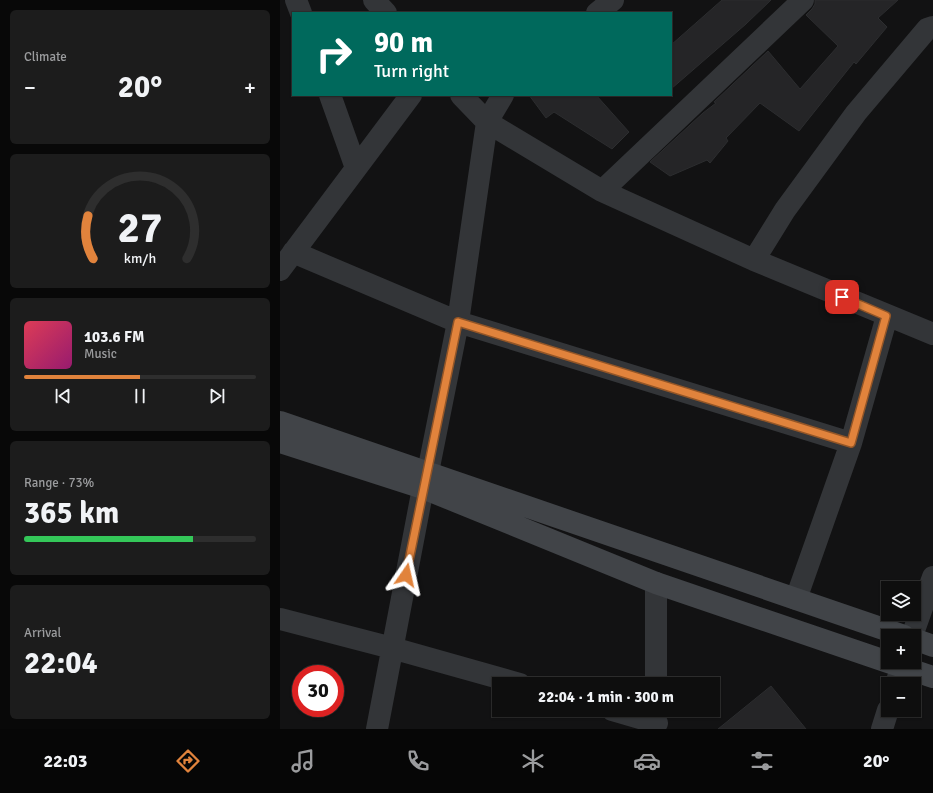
<!DOCTYPE html>
<html lang="en">
<head>
<meta charset="utf-8">
<style>
  :root { --surface:#0e0e0e; --page:#1c1c1c; --text:#f1f3f6; --muted:#9b9c9e; --line:#2e2e2e; --accent:#e1833c }
  body { margin:0; font-family:Signika,sans-serif; background:var(--page); color:var(--text); height:100vh; display:flex; flex-direction:column; font-size:15px; white-space:nowrap }
  * { box-sizing:border-box; margin:0 }
  p { font-size:13px; color:var(--muted) }
  .icon { flex:none; width:22px; height:22px; fill:none; stroke:currentColor; stroke-width:2; stroke-linecap:round; stroke-linejoin:round }
  .map { position:relative; flex:1; overflow:hidden }
  .side { display:flex; flex-direction:column; gap:10px; padding:10px; background:#080808; width:280px }
  .side>* { flex:none }
  .top-card { position:absolute; left:12px; top:12px; width:380px; height:84px; border-radius:0px; box-shadow:0 1px 3px #0004,0 0 0 1px var(--line); background:#00695c; color:#fff; overflow:hidden }
  .tools { position:absolute; left:601px; top:581px; display:grid; gap:8px }
  .tools a { display:grid; place-items:center; width:40px; height:40px; border-radius:0px; background:var(--surface); box-shadow:0 1px 3px #0004,0 0 0 1px var(--line); font-size:20px }
  .speed { position:absolute; left:12px; top:665px; display:flex; gap:8px; font-size:20px; font-weight:700; text-align:center }
  .speed>* { display:grid; place-content:center; width:52px; height:52px; border-radius:50%; background:var(--surface); box-shadow:0 1px 3px #0004,0 0 0 1px var(--line); line-height:1 }
  .speed .limit { border:6px solid #d22; background:#fff; color:#111 }
  .pin { position:absolute; display:grid; place-items:center; width:34px; height:34px; color:#fff; margin:-17px; border-radius:8px; box-shadow:0 2px 6px #0006 }
  .me { position:absolute; width:44px; margin:-22px; rotate:11deg; stroke-linejoin:round; filter:drop-shadow(0 0 3px #0008) }
  .turn { display:flex; align-items:center; gap:14px; height:84px; padding:0 16px; font-size:18px }
  .turn .icon { width:52px; height:52px; stroke-width:2.5 }
  .turn b { display:block; font-size:28px; line-height:34px }
  .big { font-size:30px; font-weight:800; line-height:1.1 }
  .side .tile { flex:1; display:flex; flex-direction:column; justify-content:center; gap:6px; min-width:0; padding:0 14px; border-radius:6px; background:var(--page) }
  .side .dial { align-items:center; gap:0 }
  .dial svg { height:104px; overflow:visible; fill:none; stroke:var(--line); stroke-width:7; stroke-linecap:round; text-anchor:middle }
  .dial text { fill:var(--text); stroke:none }
  .song { display:flex; align-items:center; gap:12px }
  .cover { width:48px; height:48px; border-radius:6px; background:linear-gradient(135deg,hsl(350 70% 55%),hsl(320 70% 35%)) }
  .played { height:4px; border-radius:2px; background:linear-gradient(90deg,var(--accent) 50%,var(--line) 50%) }
  .keys { display:flex; justify-content:space-around; direction:ltr }
  .heat { display:flex; justify-content:space-between; align-items:center; font-size:22px; direction:ltr }
  .charge { height:6px; border-radius:3px; background:linear-gradient(90deg,#34c759 73%,var(--line) 0) }
  .trip { position:absolute; left:212px; top:677px; width:228px; height:40px; border-radius:0px; background:var(--surface); box-shadow:0 1px 3px #0004,0 0 0 1px var(--line); font-weight:800; line-height:40px; text-align:center }
  .tabs { display:flex; height:64px; justify-content:space-around; align-items:center; background:#060606; color:var(--muted) }
  .tabs .icon { width:28px; height:28px }
  .tabs .on { color:var(--accent) }
  .tabs b { font-size:18px; color:var(--text) }
  main { display:flex; flex:1; min-height:0 }
  .map>svg:first-child { display:block }
  .building { fill:#252527; stroke:#2c2d2f }
  .lines { fill:none; stroke-linecap:round; stroke-linejoin:round }
  .street { stroke:#333538; stroke-width:22 }
  .secondary { stroke:#414448; stroke-width:22 }
  .route-casing { stroke:#925527; stroke-width:10 }
  .route { stroke:#e1833c; stroke-width:7 }
</style>
</head>
<body>
<main>
<section class="side">
<div class="tile"><p>Climate</p>
<div class="heat"><a>−</a><b class="big">20°</b><a>+</a></div>
</div>
<div class="tile dial"><svg viewBox="0 0 100 80">
<path d="M14 69A42 42 0 1 1 86 69"/>
<path d="M14 69A42 42 0 0 1 10 36" stroke="#e1833c"/>
<text x="50" y="56" font-size="32" font-weight="700">27</text>
<text x="50" y="72" font-size="11">km/h</text>
</svg></div>
<div class="tile">
<div class="song"><i class="cover"></i><div><b>103.6 FM</b><p>Music</p></div></div>
<div class="played"></div>
<div class="keys"><svg class="icon" aria-label="previous" viewBox="0 0 24 24"><path d="M18 5L8 12l10 7zM5 5v14"/></svg><svg class="icon" aria-label="pause" viewBox="0 0 24 24"><path d="M8 5v14M16 5v14"/></svg><svg class="icon" aria-label="next" viewBox="0 0 24 24"><path d="M6 5l10 7-10 7zM19 5v14"/></svg></div>
</div>
<div class="tile"><p>Range · 73%</p><b class="big">365 km</b><div class="charge"></div></div>
<div class="tile"><p>Arrival</p><b class="big">22:04</b></div>
</section>
<div class="map">
<svg width="653" height="729" viewBox="0 0 653 729">
  <rect width="100%" height="100%" fill="#121213"/>
  <path class="building" d="M442,0h49l-25,24 -75,65v-44z
    M535,0h83l-20,18 9,9 -31,37 -2,-2 -55,69 -39,-28 -34,35 2,3 -18,22 -3,-3 -37,16 -20,-14 53,-49 13,-10 -2,-1 54,-51 32,38 38,-43 -32,-31 6,-6 3,-5z
    M249,95h67l33,37 -17,17 -58,-37 -8,6z
    M491,686l35,43h-88z"/>
  <g class="lines">
    <path class="street" d="M16,0l5,13
      M94,0l12,13
      M317,13l16,-13
      M50,95l26,73
      M181,95l26,27 115,69 152,69 179,74
      M322,191l201,-191
      M13,252l165,70 393,121
      M474,260l31,-50 71,-97 71,-84 6,-2
      M0,270l131,-175
      M376,583v101
      M516,599l55,-156 36,-127
      M0,619l112,29 128,36
      M632,636l21,-59
      M616,684l7,-22
      M332,710l45,13
      M97,729l46,-241 5,-16 30,-150 29,-200 16,-27
      M602,729l6,-19"/>
    <path class="secondary" d="M0,422l624,214
      M0,442l143,46 233,95 232,79
      M634,639l19,7
      M608,662l45,15"/>
  </g>
  <g class="lines">
    <g class="route-casing">
      <path id="route" d="M126,575l52,-253 393,121 35,-127 -44,-19"/>
    </g>
    <use href="#route" class="route"/>
  </g>
</svg>
<div class="tools">
<a><svg class="icon" aria-label="layers" viewBox="0 0 24 24"><path d="M12 4l9 5-9 5-9-5zM3 14l9 5 9-5"/></svg></a>
<a>+</a>
<a>−</a>
</div>
<div class="speed"><div class="limit">30</div></div>
<div class="pin" style="left:562px;top:297px;background:#d93025"><svg class="icon" aria-label="arrive" viewBox="0 0 24 24"><path d="M6 21V4h12l-3 4 3 4H6"/></svg></div>
<svg class="me" style="left:126px;top:575px" viewBox="-20 -20 40 40"><path d="M0-17L14 15 0 8-14 15z" fill="#e1833c" stroke="#fff" stroke-width="4"/></svg>
<div class="trip">22:04 · 1 min · 300 m</div>
<div class="top-card">
<div class="turn"><svg class="icon" aria-label="right" viewBox="0 0 24 24"><path d="M7 20v-9h11M14 6l5 5-5 5"/></svg><div><b>90 m</b>Turn right</div></div>
</div>
</div>
</main>
<nav class="tabs">
<b>22:03</b>
<svg class="icon on" aria-label="directions" viewBox="0 0 24 24"><path d="M12 3l9 9-9 9-9-9zM9 14v-3h6M13 9l2 2-2 2"/></svg>
<svg class="icon" aria-label="music" viewBox="0 0 24 24"><path d="M9 18V5l10-2v13"/><circle cx="6" cy="18" r="3"/><circle cx="16" cy="16" r="3"/></svg>
<svg class="icon" aria-label="phone" viewBox="0 0 24 24"><path d="M5 4h4l2 5-3 2q2 4 5 5l2-3 5 2v4C11 20 4 13 5 4z"/></svg>
<svg class="icon" aria-label="climate" viewBox="0 0 24 24"><path d="M12 3v18M4 7l16 10M4 17L20 7"/></svg>
<svg class="icon" aria-label="car" viewBox="0 0 24 24"><path d="M5 17H2v-5l4-1 3-4h7l3 4 3 1v5h-3M9 17h6M6 11h13"/><circle cx="7" cy="17" r="2"/><circle cx="17" cy="17" r="2"/></svg>
<svg class="icon" aria-label="filters" viewBox="0 0 24 24"><path d="M4 7h16M4 17h16"/><circle cx="9" cy="7" r="2"/><circle cx="15" cy="17" r="2"/></svg>
<b>20°</b>
</nav>
</body>
</html>
